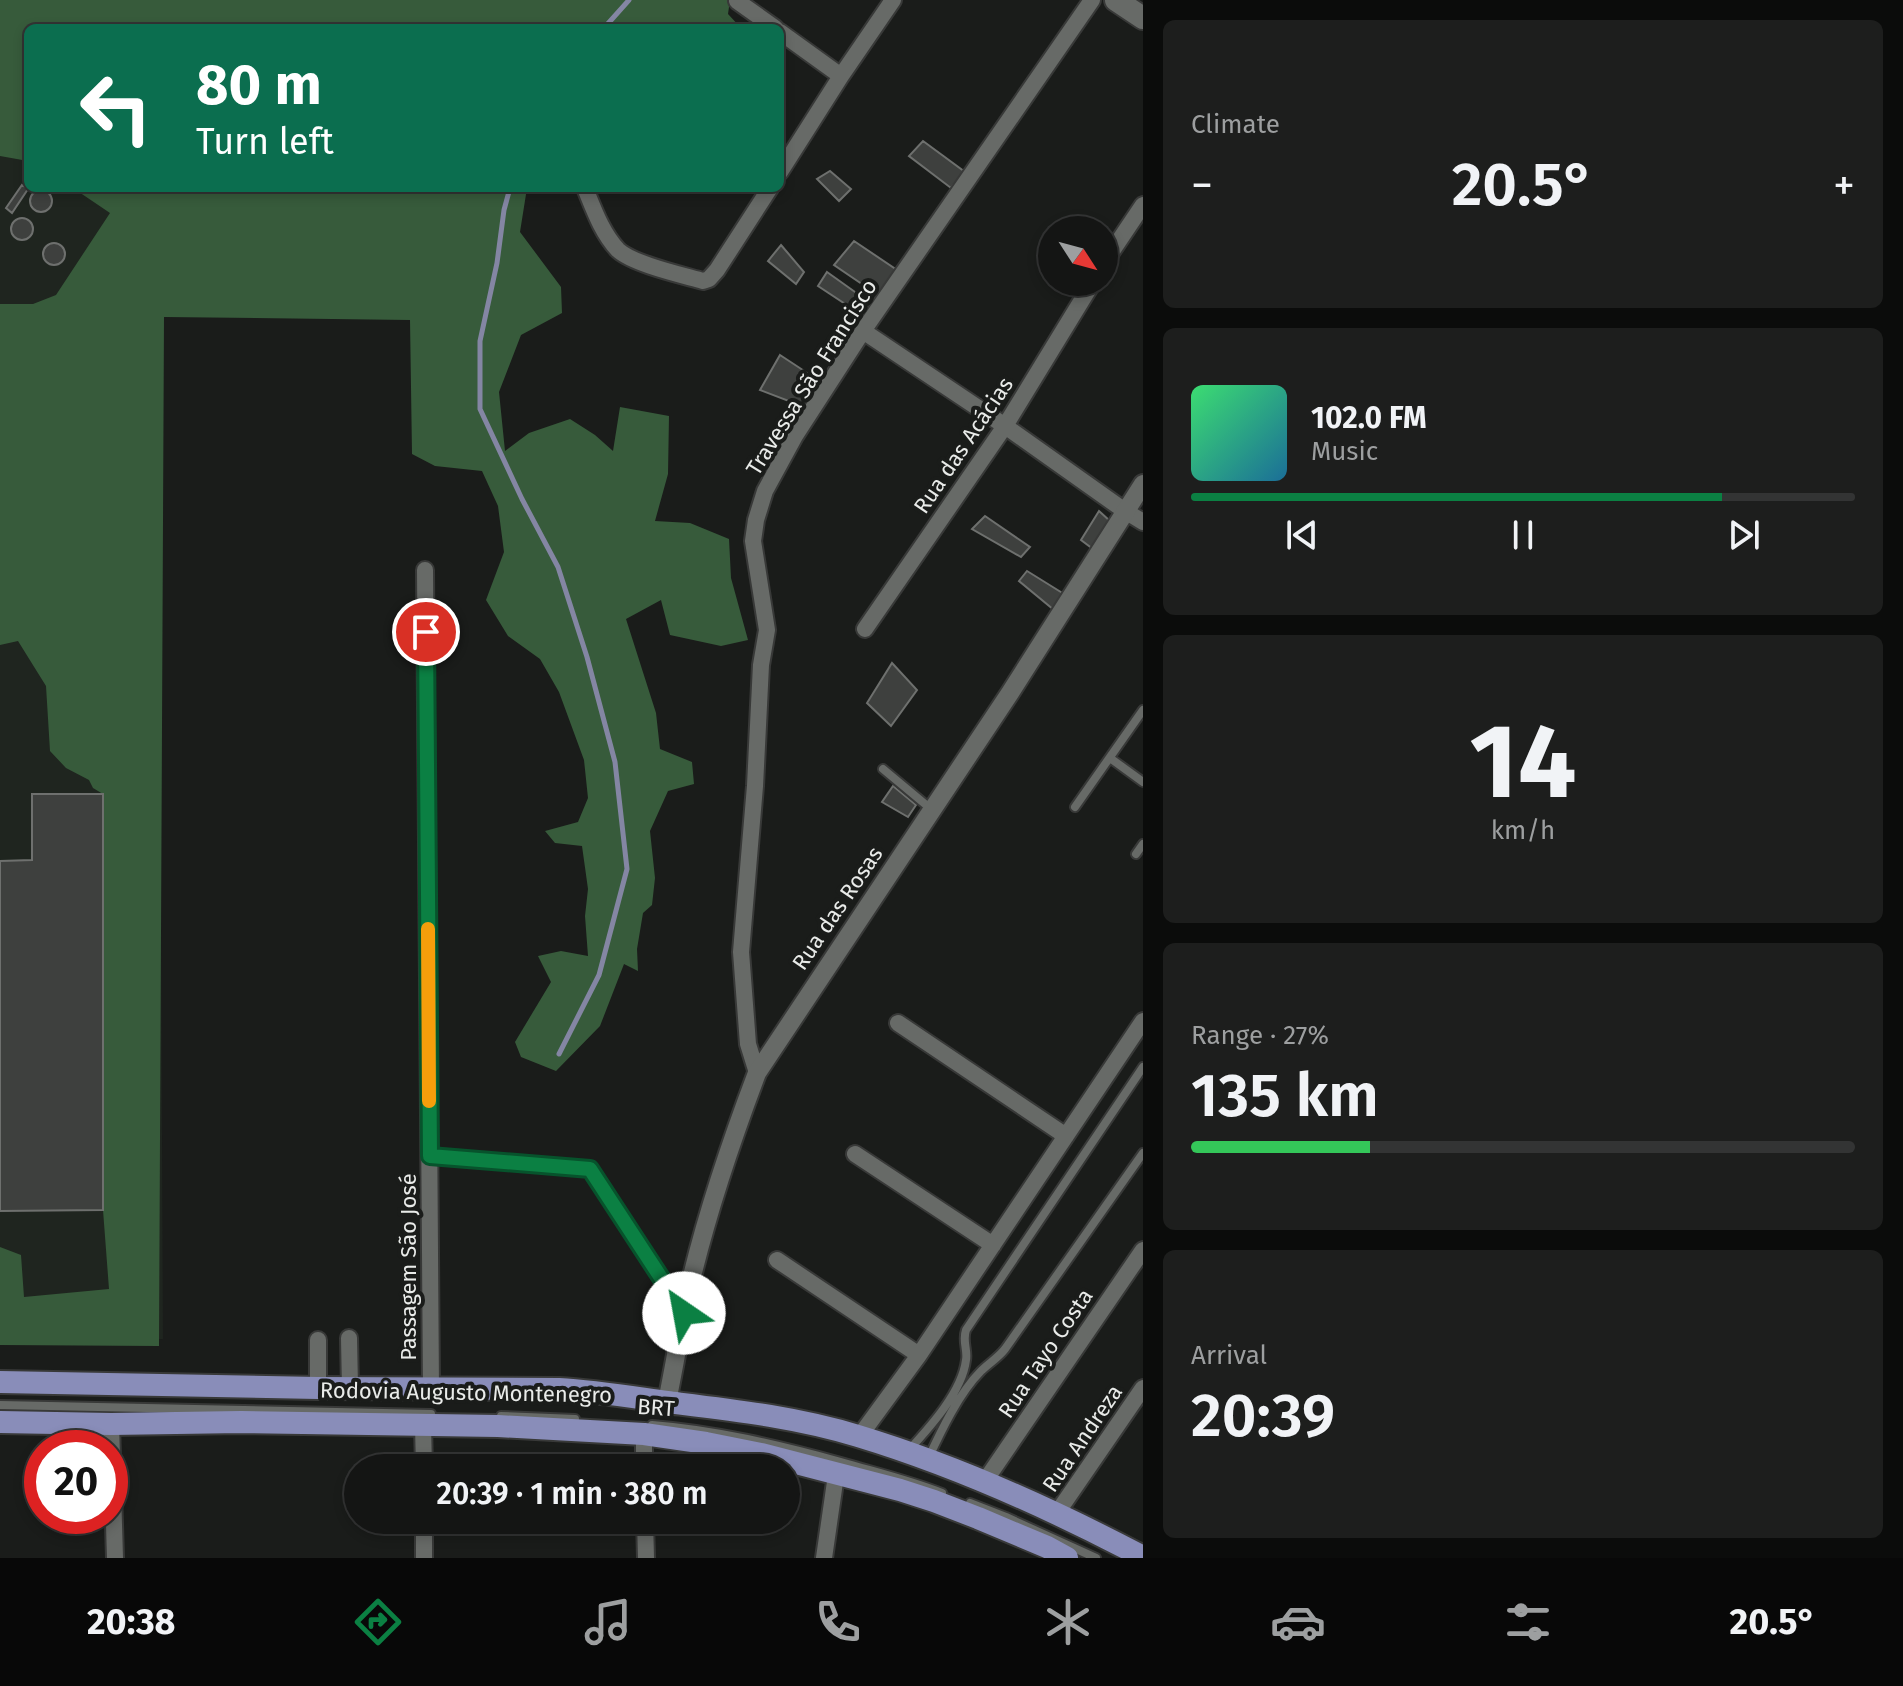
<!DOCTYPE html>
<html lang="en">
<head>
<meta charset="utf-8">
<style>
  :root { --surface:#141514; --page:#1d1e1d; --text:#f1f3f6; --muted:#9d9fa0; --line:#333434; --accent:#0b8043 }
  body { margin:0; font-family:"Fira Sans",sans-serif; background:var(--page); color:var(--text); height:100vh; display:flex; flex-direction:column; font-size:30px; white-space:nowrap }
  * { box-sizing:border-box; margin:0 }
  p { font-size:26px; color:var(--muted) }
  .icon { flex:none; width:44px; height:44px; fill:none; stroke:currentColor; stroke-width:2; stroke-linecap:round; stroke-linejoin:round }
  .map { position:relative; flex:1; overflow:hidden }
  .side { display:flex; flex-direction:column; gap:20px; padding:20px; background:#0b0c0b; width:760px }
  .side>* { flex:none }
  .top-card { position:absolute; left:24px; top:24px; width:760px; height:168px; border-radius:12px; box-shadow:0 4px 12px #0003,0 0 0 2px var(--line); background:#0b6e4f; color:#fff; overflow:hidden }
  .needle { width:52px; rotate:126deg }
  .buttons { position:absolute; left:1038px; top:216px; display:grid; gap:16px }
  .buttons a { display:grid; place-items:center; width:80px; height:80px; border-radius:50%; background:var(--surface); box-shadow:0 4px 12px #0003,0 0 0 2px var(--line); font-size:40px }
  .speed { position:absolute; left:24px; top:1430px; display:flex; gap:16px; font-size:40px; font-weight:700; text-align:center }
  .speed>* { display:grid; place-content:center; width:104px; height:104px; border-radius:50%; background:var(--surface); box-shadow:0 4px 12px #0003,0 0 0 2px var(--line); line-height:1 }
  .speed .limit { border:12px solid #d22; background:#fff; color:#111 }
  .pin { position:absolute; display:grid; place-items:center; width:68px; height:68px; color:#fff; margin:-34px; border:4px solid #fff; border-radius:50%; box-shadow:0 2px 8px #0007 }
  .me { position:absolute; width:88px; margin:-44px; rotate:327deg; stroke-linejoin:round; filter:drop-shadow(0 0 6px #0008) }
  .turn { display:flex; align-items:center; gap:28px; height:168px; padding:0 40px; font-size:36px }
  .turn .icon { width:104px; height:104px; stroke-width:2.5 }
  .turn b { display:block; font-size:56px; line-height:68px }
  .big { font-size:60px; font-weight:600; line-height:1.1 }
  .side .widget { flex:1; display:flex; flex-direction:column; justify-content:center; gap:12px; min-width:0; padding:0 28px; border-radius:12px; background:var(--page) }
  .side .dial { align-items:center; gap:0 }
  .dial b { font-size:104px; line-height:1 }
  .song { display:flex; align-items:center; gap:24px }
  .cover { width:96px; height:96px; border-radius:12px; background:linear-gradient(135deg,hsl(140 70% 55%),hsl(200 70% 35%)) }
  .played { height:8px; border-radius:4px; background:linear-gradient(90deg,var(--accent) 80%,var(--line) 80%) }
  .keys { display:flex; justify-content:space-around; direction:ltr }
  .heat { display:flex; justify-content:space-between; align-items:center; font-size:44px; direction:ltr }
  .charge { height:12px; border-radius:6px; background:linear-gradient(90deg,#34c759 27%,var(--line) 0) }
  .trip { position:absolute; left:344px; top:1454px; width:456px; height:80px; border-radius:40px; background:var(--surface); box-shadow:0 4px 12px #0003,0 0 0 2px var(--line); font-weight:600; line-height:80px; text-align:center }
  .menu { display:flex; height:128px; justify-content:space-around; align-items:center; background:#080808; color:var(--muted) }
  .menu .icon { width:56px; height:56px }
  .menu .on { color:var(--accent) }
  .menu b { font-size:36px; color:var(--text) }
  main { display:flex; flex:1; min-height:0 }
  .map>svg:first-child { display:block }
  .built { fill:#1f251f }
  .forest { fill:#375b3b }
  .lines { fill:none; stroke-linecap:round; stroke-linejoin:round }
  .stream { stroke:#8486a3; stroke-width:5 }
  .building { fill:#3e403e; stroke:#6e706e; stroke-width:2 }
  .service-casing { stroke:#383938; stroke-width:12 }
  .minor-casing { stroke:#383938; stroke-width:20 }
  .tertiary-casing { stroke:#383938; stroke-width:22 }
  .secondary-casing { stroke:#383938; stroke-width:26 }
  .primary-casing { stroke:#383938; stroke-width:26 }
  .service { stroke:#676a67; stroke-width:8 }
  .minor { stroke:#676a67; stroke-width:16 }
  .tertiary { stroke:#676a67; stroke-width:18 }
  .secondary { stroke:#676a67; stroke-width:22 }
  .primary { stroke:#898db9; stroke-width:22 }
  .route-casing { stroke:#07532c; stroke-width:20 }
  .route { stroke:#0b8043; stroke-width:14 }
  .slow { stroke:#f59e0b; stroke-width:14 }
  .labels { text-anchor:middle; stroke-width:8; stroke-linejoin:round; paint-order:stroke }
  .street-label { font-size:22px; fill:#e9ebe9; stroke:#1a1c1a }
</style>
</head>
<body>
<main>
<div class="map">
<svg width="1143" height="1558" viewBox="0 0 1143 1558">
  <rect width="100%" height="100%" fill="#1a1c1a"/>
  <path class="built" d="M28,136v52h74l56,121 5,1030 -163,2v-1200z"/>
  <path class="forest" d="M0,0h730l-2,14 13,14h-713v133l-28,-5z
    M73,188h454l-7,44 41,55 1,26 -41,22 -22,57 6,59 24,-18 41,-14 25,16 18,16 7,-44 49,9 -1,58 -13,47 35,2 39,16 2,39 17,62 -27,6 -51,-11 -9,-35 -35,19 30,94 4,36 32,13 2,22 -26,7 -18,40 5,47 -3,27 -9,8 -6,36 1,22 -14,-7 -24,62 -44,45 -35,-14 -6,-15 36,-60 -13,-26 23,-5 27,5 -3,-40 3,-27 -6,-43 -27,-3 -10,-12 33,-9 10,-24 -4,-38 -25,-68 -19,-33 -32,-23 -22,-36 18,-48 -6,-46 -16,-35 -47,-5 -23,-12 -2,-134 -246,-3 -5,1029 -159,-1v-98l21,8 3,42 85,-8 -6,-79v-416l-10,-6 -4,-8 -23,-12 -16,-17 -4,-65 -28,-45 -18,4v-341h33l23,-9 54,-82z"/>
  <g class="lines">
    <path class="stream" d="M604,28l25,-28
      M510,188l-6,22 -7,53 -17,78v68l42,90 36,68 29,90 28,105 12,107 -28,106 -40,79"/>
  </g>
  <path class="building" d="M923,141l42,31 -14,16 -42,-32z
    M830,171l21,18 -12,12 -22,-22z
    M22,185l6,4 -16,24 -6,-5z
    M30 201a11 11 0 1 1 22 0a11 11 0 1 1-22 0Z
    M11 229a11 11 0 1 1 22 0a11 11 0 1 1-22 0Z
    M854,241l43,29 -19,25 -44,-30z
    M43 254a11 11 0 1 1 22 0a11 11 0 1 1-22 0Z
    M781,245l23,27 -8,12 -28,-23z
    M827,272l42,30 -7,13 -44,-29z
    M780,355l41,27 -14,26 -47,-18z
    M1099,511l12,11 -18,27 -12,-9z
    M985,516l45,31 -9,10 -49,-28z
    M1027,571l37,23 -10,16 -35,-29z
    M892,663l25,27 -26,36 -24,-23z
    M893,786l23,19 -8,12 -26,-15z
    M32,794h71v416l-103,1v-350l32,-1z
    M64,1516h18v5h-18z"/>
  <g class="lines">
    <g class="service-casing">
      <path id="service" d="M1110,758l33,24
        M883,769l48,40
        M1075,807l68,-97
        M1136,854l7,-10
        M430,1156l160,13 93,143
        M0,1405l431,9
        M501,1416l74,3
        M652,1425c64,5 127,20 189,37 34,10 68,18 101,31
        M909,1450c21,-23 53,-58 57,-90 2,-10 -4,-19 0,-30l177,-263
        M928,1459c13,-28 31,-66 53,-88 8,-8 17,-13 24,-22l138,-196
        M970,1503l36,14 90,41"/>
    </g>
    <g class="minor-casing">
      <path id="minor" d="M737,1l38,27
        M780,32l61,44
        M780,172l61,-96 52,-76
        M585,188c9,22 17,45 33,62 15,14 64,25 85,31l6,-2 8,-9 53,-82
        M1104,263l39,-58
        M863,331l142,95 120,85 18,11
        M425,570l6,819
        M865,629l140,-203 88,-144
        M898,1023l168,113
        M757,1073l-9,-29 -7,-92 14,-166 6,-121 6,-35 -14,-89 3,-21 9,-29 30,-55 68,-105 229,-331
        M855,1154l138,91
        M777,1260l142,95
        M349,1338l1,50
        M318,1340v48
        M111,1424l4,134
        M423,1425l1,43
        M644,1434v34
        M859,1437l60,-82 224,-334
        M985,1481l158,-231
        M1057,1513l86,-125
        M645,1520l1,38
        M424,1558v-38
        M824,1558l12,-83"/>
    </g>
    <g class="tertiary-casing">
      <path id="tertiary" d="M667,1402c7,-35 13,-70 20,-104 17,-77 42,-151 70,-225l253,-380 133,-209"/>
    </g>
    <g class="secondary-casing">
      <path id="secondary" d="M1116,0l27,18"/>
    </g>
    <g class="primary-casing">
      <path id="primary" d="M0,1382l318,6 241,1c36,2 72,8 108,13 65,8 129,15 191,34 99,30 194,73 285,121
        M0,1422l111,2 130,-2 257,4 146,8 62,9 55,11 139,36 34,11 44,17 69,29 20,11"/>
    </g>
    <use href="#service" class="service"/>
    <use href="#minor" class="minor"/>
    <use href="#tertiary" class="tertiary"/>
    <use href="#secondary" class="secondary"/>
    <use href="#primary" class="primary"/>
  </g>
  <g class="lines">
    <g class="route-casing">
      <path id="route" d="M426,632l4,524 160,13 94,144"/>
    </g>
    <use href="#route" class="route"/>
    <path class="slow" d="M428,929l1,172"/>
  </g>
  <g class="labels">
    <g class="street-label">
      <text transform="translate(811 377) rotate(-58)" y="8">Travessa São Francisco</text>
      <text transform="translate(963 445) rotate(-56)" y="8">Rua das Acácias</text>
      <text transform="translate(837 908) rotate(-56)" y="8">Rua das Rosas</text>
      <text transform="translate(408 1267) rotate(-90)" y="8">Passagem São José</text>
      <text transform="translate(1045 1353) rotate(-56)" y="8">Rua Tayo Costa</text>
      <text transform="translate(466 1392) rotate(1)" y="8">Rodovia Augusto Montenegro</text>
      <text transform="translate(656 1407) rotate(4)" y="8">BRT</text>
      <text transform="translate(1082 1438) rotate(-56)" y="8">Rua Andreza</text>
    </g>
  </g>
</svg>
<div class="buttons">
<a><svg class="needle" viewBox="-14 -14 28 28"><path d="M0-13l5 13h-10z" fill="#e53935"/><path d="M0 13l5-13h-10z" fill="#9d9fa0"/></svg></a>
</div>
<div class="speed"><div class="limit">20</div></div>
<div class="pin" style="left:426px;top:632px;background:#d93025"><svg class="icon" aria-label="arrive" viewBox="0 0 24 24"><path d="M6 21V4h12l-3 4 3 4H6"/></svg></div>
<svg class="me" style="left:684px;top:1313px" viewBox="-20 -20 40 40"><circle r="19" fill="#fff"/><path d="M0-13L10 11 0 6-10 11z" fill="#0b8043"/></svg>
<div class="trip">20:39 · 1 min · 380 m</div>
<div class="top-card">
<div class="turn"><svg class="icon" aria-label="left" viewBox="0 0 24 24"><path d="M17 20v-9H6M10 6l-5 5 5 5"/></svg><div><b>80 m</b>Turn left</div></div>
</div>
</div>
<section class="side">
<div class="widget"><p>Climate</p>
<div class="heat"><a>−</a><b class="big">20.5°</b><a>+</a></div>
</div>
<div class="widget">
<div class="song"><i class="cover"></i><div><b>102.0 FM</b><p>Music</p></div></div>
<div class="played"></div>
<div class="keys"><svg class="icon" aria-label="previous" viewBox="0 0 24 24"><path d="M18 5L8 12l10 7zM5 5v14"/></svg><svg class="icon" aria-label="pause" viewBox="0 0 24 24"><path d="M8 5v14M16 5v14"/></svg><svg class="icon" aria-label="next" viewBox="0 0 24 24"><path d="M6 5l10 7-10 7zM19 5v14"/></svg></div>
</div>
<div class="widget dial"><b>14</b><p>km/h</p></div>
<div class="widget"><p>Range · 27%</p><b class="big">135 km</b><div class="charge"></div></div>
<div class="widget"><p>Arrival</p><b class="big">20:39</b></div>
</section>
</main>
<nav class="menu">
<b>20:38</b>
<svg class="icon on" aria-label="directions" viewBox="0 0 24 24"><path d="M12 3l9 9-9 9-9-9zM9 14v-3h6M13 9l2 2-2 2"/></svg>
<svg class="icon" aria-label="music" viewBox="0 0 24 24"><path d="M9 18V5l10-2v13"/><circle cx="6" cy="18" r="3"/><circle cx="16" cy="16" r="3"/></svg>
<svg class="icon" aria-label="phone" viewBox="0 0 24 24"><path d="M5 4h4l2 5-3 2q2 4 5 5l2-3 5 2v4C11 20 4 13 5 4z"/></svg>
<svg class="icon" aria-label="climate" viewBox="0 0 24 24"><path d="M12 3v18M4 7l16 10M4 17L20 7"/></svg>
<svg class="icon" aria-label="car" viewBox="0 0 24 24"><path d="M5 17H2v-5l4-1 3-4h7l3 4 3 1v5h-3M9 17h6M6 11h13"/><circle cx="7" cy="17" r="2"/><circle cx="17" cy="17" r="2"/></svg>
<svg class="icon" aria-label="filters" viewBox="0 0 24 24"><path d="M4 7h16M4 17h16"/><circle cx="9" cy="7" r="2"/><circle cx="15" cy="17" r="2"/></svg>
<b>20.5°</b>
</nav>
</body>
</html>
